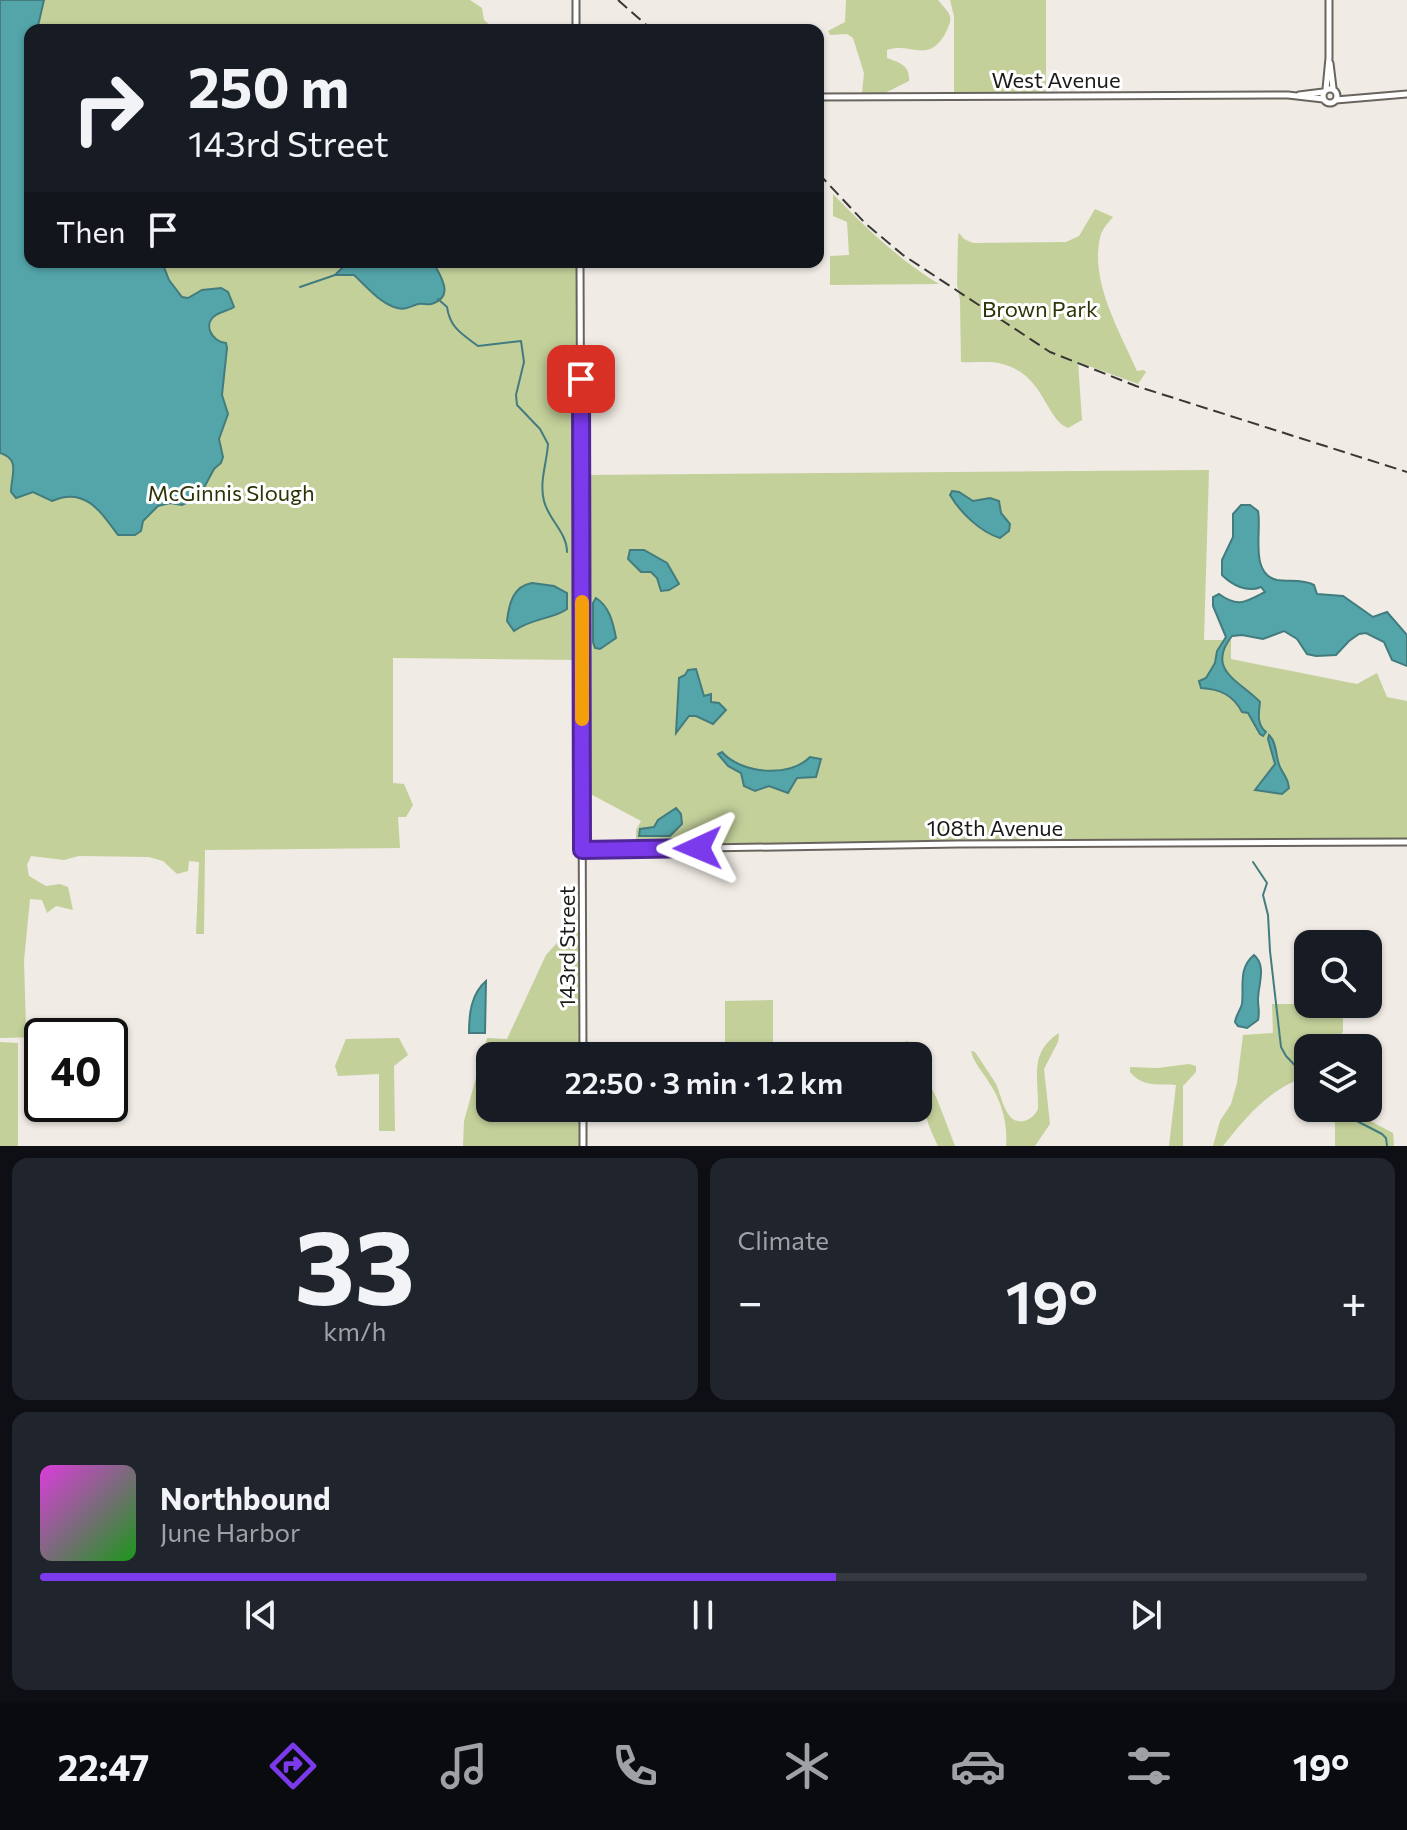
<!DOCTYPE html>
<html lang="en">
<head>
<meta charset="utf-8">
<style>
  :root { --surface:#171b24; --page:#20242c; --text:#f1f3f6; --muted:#9ea1a6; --line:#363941; --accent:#7c3aed }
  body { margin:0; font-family:Commissioner,sans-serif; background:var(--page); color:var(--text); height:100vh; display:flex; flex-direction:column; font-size:30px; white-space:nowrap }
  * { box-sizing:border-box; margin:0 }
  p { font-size:26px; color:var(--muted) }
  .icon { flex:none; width:44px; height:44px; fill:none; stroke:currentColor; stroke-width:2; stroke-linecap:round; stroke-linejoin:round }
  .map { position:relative; height:1146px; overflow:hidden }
  .side { display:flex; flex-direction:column; gap:12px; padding:12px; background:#0d0f14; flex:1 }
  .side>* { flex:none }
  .top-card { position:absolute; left:24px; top:24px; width:800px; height:244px; border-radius:16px; box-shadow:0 2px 6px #0004; background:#171b24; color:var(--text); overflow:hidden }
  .controls { position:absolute; left:1294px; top:930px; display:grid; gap:16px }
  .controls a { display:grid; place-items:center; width:88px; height:88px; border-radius:16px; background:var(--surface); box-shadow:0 2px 6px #0004; font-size:40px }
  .speed { position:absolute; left:24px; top:1018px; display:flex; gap:16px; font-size:40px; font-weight:700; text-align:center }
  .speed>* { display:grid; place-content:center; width:104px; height:104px; border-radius:50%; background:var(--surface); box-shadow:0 2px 6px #0004; line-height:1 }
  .speed .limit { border:4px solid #111; border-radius:12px; background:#fff; color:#111 }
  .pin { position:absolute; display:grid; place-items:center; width:68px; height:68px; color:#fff; margin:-34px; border-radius:16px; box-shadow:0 4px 12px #0006 }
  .me { position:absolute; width:88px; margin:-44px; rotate:269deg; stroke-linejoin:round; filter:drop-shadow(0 0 6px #0008) }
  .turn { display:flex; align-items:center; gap:28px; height:168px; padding:0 32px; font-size:36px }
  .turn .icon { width:104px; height:104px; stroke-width:2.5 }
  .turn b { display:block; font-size:56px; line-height:68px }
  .then { display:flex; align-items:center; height:76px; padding:0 32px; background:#0003; gap:16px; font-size:30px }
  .big { font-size:60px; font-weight:600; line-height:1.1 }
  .side .widget { flex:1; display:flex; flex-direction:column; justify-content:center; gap:12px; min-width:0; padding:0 28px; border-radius:16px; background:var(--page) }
  .side .dial { align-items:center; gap:0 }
  .dial b { font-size:104px; line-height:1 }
  .song { display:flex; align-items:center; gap:24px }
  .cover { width:96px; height:96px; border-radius:12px; background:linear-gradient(135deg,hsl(300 70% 55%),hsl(120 70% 35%)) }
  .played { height:8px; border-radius:4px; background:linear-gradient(90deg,var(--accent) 60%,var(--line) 60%) }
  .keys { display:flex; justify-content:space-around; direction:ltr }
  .heat { display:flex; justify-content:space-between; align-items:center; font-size:44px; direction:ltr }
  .side .tiles { flex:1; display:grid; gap:12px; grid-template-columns:1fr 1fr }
  .widget:last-child { grid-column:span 2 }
  .trip { position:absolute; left:476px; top:1042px; width:456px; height:80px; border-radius:16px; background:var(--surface); box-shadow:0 2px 6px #0004; font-weight:600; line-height:80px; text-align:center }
  .tab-bar { display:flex; height:128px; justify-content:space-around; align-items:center; background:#090b0e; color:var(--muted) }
  .tab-bar .icon { width:56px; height:56px }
  .tab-bar .on { color:var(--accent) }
  .tab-bar b { font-size:36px; color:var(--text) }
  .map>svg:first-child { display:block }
  .green { fill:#c3d09a }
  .water { fill:#53a5aa; stroke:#437c7e; stroke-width:2 }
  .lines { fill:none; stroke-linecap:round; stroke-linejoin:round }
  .stream { stroke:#437c7e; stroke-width:2 }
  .secondary-casing { stroke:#69655e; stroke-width:9 }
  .secondary { stroke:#fff; stroke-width:5 }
  .rail { stroke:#393734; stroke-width:2; stroke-dasharray:12 6; stroke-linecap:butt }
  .route-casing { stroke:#51269a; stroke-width:20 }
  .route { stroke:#7c3aed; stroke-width:14 }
  .slow { stroke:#f59e0b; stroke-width:14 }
  .labels { text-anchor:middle; stroke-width:6; stroke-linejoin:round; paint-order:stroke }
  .street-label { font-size:22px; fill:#1d1b19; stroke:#fff }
  .park-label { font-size:22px; fill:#2c3406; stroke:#fff }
</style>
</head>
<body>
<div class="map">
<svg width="1407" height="1146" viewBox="0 0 1407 1146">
  <rect width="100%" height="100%" fill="#f0ebe4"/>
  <path class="green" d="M0,0h470l12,8 2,12 8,7 -3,3h-459v232h546l4,398 -187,-2v125l11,1 9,21 -7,12h-8l2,31 -195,2 -1,84h-8l3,-72 -10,-1 -1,10 -11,3 -14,-13 -14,-4 -70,-1 -15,4 -33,-4 -4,9 2,11 17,10 14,-2 8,3 5,23 -17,-4 -9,7 -5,-13 -12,-1 -6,62 2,66 11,6 56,1v2l-93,2z
    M846,0h92c12,15 17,15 7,34 -17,30 -34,8 -58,16v8c13,5 23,7 22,23l-26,13 -21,-1 2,-20 -11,-35 -6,-4 -17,1 -2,-4 17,-9z
    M950,0h96v94l-92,1v-79z
    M833,194c33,34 65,65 106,90l-109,1v-29l19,-1 -2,-33 -14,-6z
    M1095,209l18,8c-5,6 -12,13 -13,21 -10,44 20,94 37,133l7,-1 2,2 -8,12 -60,-22 4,58 -14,8c-22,-8 -23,-50 -62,-63 -14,-5 -30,-2 -45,-3l-1,-62 -3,-15 1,-48 1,-4 5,6 9,4 93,-1 13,-6z
    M1209,470l-5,170h27v19l126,25 20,-11 10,24 20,4v140l-771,7v-18l5,-9 -58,-31 1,-315z
    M573,925l5,5 2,126h-90v52h90l-1,38h-116l1,-25 23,-83 20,1 39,-84z
    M773,1000v56l-48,-2v-53z
    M1272,1004h53l6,10 12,1v16l-7,17h-28v35l-9,-4c-33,14 -54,39 -76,67h-10l7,-25 11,-17 6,-21 6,-48 30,-2z
    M1059,1033l-1,9 -14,27 6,55 -15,22h-29c2,-21 -4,-44 -16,-62 -6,-11 -16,-20 -19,-33l4,1c7,10 14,21 21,32 6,12 9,41 28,37 7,-2 11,-6 14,-12 1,-30 -10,-56 21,-76z
    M399,1038l9,17 -14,11 1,65h-16v-57l-41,2 -3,-10 11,-27z
    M906,1041l9,2 4,21 18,35 18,47h-17c-15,-29 -20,-58 -20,-90h-14l-2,-11z
    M0,1042l18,1v103h-18z
    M1189,1064l7,2v6l-13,14v60h-14l7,-61c-18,-1 -34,2 -46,-13v-5l28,1z
    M1330,1108h16l47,25 1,13h-59v-30z"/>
  <path class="water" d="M0,0h44l-7,30h-7v232h132l7,18 13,17 6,1 14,-8 19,-2 7,4 6,15c-4,3 -12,4 -18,8 -14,9 -4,27 10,28l1,5 -5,47 6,19 -9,25 4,18 -2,6 -7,6 -15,28 -17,8 -12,-2 -12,3 -15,15 -2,10 -6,4h-17c-17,-23 -33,-49 -66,-34l-19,-9 -17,6 -5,-6c0,-16 10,-33 -11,-39z
    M348,262h85c7,13 23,35 -2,42 -4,1 -9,-1 -13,0 -9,3 -14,7 -24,3 -16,-6 -28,-21 -40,-32h-19z
    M952,491l7,1 14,9 17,-3 9,3 2,12 9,11 -1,7 -9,7c-20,-6 -40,-26 -50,-43z
    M1241,505h9l8,6c4,20 -9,63 19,69 12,2 26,-1 37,5l3,9 26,2 30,21 14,-5 20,23v31l-15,-6 -8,-18 -18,-9 -7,1 -10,7 -13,14 -20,1 -9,-2 -10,-15 -13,-8 -21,8 -21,-4 -10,1c-27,34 8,45 28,66 -1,10 -4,22 6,30l-3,4 -3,-2 -12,-21 -6,-1c-9,-17 -22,-23 -41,-24l-2,-7 7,-3 9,-15 2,-12 9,-14 -13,-31v-9l6,-3c19,14 27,8 46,-2l-4,-5c-14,6 -29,-2 -39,-12v-15l11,-23v-23z
    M630,550h14l23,13 12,21 -10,6 -8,1 -4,-13 -6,-6h-10l-13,-13z
    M532,583l22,3 13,7v16c-13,10 -36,9 -53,22l-7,-10c2,-17 6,-35 25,-38z
    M596,598c13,8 17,24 20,40l-16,11 -5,-1 -2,-6v-39z
    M696,669l8,27 7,-2v8l8,1 7,7 -13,14 -17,-8h-7l-13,17 3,-55 6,-3 3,-5z
    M1269,735c9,9 6,24 12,34 4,8 7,9 8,19l-7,6 -27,-4 20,-26 -7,-25z
    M722,752c19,22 68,26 88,5l11,2 -5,18 -19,1 -9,15 -19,-7 -14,5 -11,-5 -3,-13 -13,-7 -10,-12z
    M676,808l5,6 1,10 -12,12h-31l1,-7 14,-2 4,-7z
    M1254,955c13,11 4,30 4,45 0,7 2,12 0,20l-11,8 -9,-2 -3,-4c1,-7 5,-11 7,-18 2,-17 -4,-36 12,-49z
    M486,981l-1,52h-16c0,-19 2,-39 17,-52z"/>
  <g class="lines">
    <path class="stream" d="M300,287l35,-12
      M438,299l9,8c3,21 15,27 31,39l43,-5 3,21 -8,33 1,10 23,24 8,15c-1,18 -9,38 -4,57 4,18 23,31 23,51
      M1253,862l14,21 -4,12 5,20 2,36 11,96 5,9 22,23
      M1341,1108l14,12 27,14 4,4 1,8"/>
    <g class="secondary-casing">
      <path id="secondary" d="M576,0v30
        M1330,63l3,25
        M1323 96a7 7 0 1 1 14 0a7 7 0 1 1-14 0Z
        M1326,89l3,-31v-58
        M1299,95l24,-3
        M818,97l470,-2 35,4
        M1336,100l71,-6
        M580,262l3,794
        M582,850l376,-6 449,-2
        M583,1108v38"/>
    </g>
    <use href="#secondary" class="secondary"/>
    <path class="rail" d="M618,0l34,30
      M818,173l48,51 37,31 147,97 86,34 271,86"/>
  </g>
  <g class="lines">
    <g class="route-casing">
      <path id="route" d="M581,379l1,471 116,-2"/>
    </g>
    <use href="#route" class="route"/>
    <path class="slow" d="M582,719v-117"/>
  </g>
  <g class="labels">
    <g class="street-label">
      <text x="1056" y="88">West Avenue</text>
      <text x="995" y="836">108th Avenue</text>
      <text transform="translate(567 947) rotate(-90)" y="8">143rd Street</text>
    </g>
    <g class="park-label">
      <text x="1040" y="317">Brown Park</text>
      <text x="231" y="501">McGinnis Slough</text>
    </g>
  </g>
</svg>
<div class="controls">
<a><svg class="icon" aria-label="search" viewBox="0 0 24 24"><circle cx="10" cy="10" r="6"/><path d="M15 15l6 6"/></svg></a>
<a><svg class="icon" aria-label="layers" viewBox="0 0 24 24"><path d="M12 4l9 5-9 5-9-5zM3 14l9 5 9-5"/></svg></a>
</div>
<div class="speed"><div class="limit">40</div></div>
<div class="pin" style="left:581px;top:379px;background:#d93025"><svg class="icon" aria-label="arrive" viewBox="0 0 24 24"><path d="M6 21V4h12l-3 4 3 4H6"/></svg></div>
<svg class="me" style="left:698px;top:848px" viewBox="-20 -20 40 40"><path d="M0-17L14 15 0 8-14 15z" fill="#7c3aed" stroke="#fff" stroke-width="4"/></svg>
<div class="trip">22:50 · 3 min · 1.2 km</div>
<div class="top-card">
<div class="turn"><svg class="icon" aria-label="right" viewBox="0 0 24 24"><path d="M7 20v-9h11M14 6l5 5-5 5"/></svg><div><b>250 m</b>143rd Street</div></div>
<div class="then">Then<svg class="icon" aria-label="arrive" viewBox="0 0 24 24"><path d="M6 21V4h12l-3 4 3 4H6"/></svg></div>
</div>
</div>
<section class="side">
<div class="tiles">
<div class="widget dial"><b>33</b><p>km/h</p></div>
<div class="widget"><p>Climate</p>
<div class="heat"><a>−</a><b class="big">19°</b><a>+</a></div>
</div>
<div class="widget">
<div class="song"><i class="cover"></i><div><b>Northbound</b><p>June Harbor</p></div></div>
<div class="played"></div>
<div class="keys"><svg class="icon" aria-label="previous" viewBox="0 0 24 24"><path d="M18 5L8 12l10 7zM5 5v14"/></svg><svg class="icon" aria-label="pause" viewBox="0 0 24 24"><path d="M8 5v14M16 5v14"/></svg><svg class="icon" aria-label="next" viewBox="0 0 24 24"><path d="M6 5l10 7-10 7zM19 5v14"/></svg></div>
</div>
</div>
</section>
<nav class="tab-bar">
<b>22:47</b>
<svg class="icon on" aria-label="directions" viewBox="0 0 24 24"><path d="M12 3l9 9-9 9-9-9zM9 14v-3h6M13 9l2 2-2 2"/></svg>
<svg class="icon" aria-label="music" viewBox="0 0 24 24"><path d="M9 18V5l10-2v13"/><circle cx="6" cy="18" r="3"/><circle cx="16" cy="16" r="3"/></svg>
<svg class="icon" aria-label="phone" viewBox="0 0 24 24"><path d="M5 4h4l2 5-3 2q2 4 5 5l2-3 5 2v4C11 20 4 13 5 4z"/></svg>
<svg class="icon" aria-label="climate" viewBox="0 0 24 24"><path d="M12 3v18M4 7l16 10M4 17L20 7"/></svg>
<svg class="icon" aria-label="car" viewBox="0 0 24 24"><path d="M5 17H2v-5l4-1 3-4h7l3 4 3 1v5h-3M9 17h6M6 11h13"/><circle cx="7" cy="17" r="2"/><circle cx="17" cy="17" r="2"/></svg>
<svg class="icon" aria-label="filters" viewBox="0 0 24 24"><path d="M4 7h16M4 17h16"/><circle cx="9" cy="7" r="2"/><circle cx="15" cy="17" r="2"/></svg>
<b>19°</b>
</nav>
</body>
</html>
